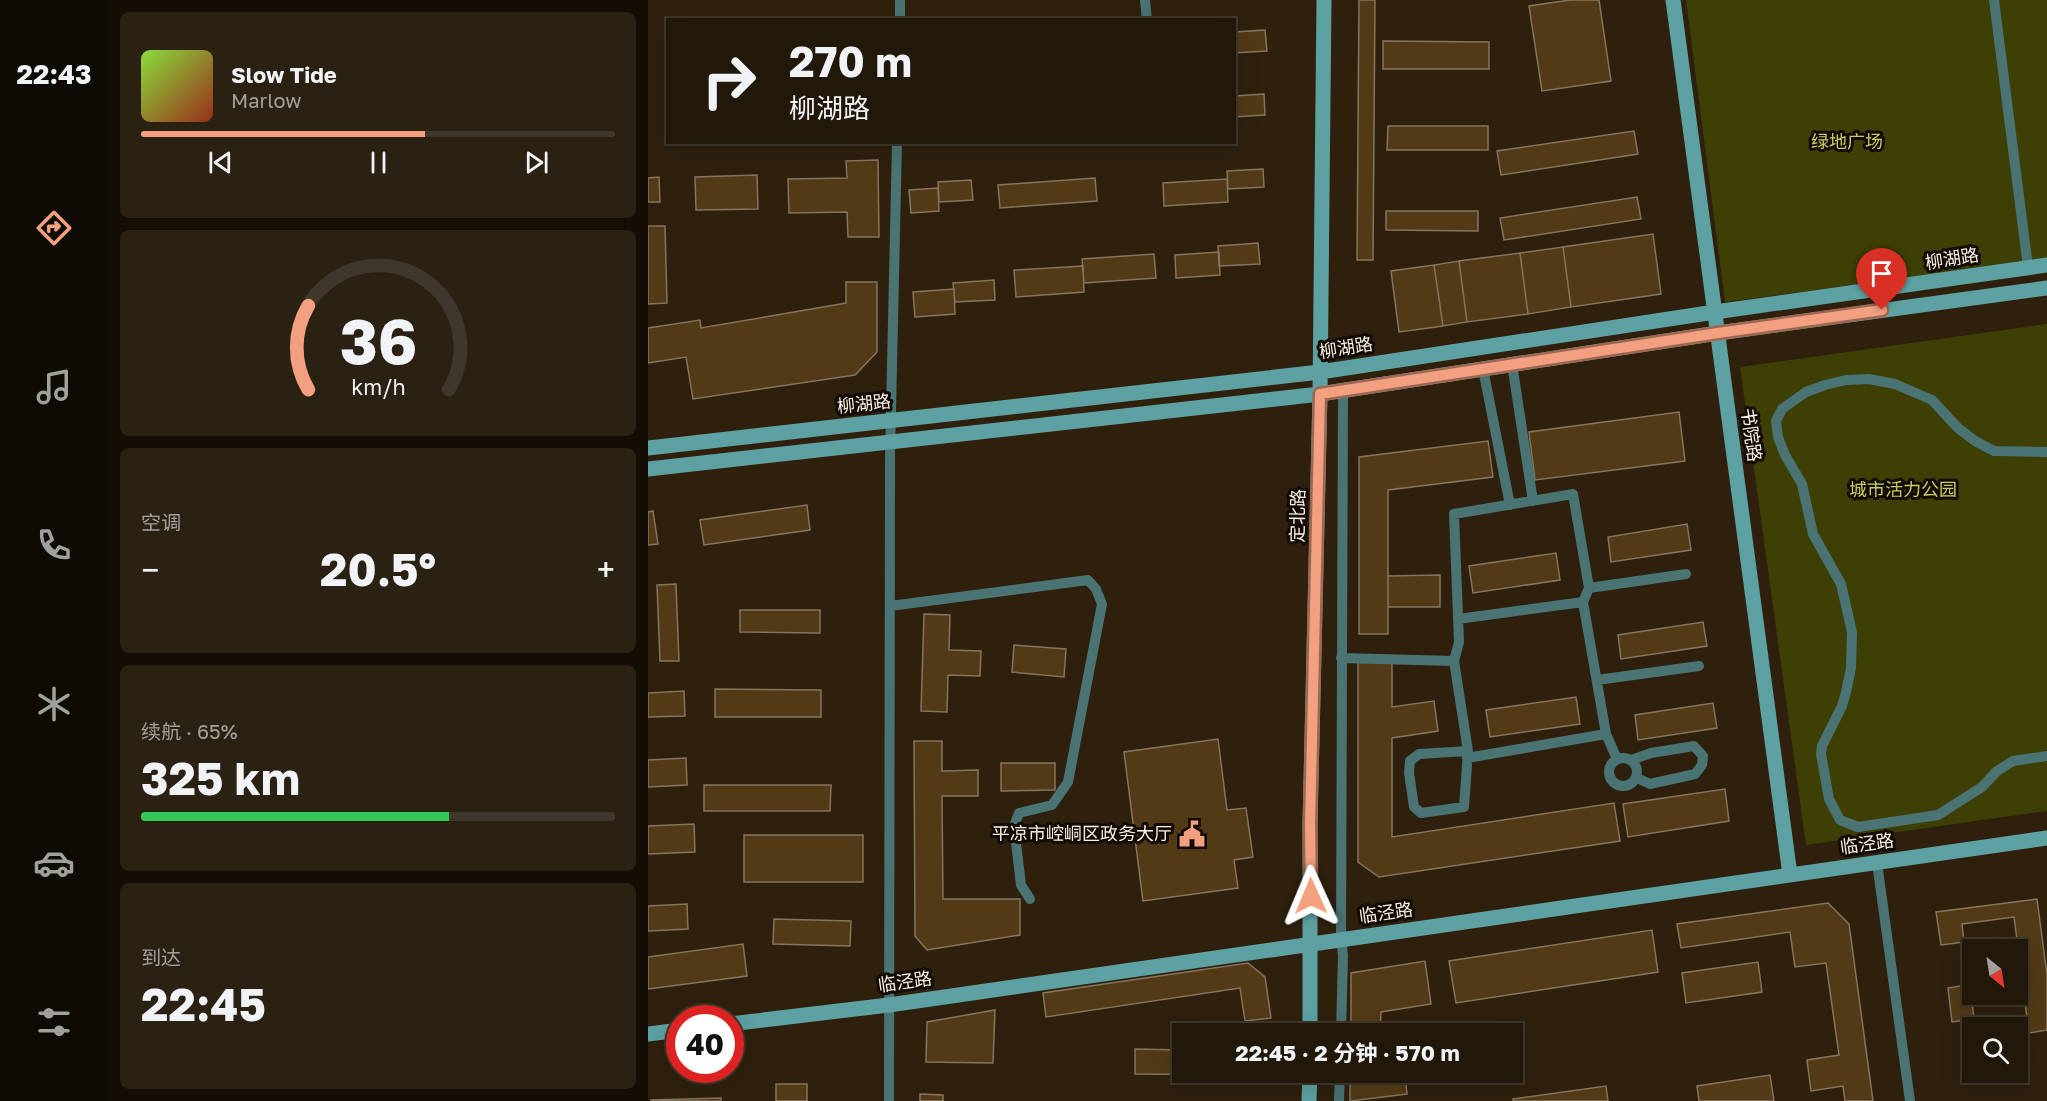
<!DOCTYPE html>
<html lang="zh">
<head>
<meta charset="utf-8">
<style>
  :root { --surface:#22180a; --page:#2a2113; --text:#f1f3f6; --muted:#a2a09c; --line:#3f372b; --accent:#f2a080 }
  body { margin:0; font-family:"Golos Text","Noto Sans SC",sans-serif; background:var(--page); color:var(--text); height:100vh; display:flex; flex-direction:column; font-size:22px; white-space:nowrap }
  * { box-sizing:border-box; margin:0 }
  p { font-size:20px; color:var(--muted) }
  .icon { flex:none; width:33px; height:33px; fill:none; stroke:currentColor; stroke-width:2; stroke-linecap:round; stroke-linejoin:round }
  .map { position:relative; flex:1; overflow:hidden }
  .side { display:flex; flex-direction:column; gap:12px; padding:12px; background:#130d06; width:540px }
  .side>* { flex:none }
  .top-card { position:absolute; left:18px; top:18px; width:570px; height:126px; border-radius:0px; box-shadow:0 6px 24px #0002,0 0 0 2px var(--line); background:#22180a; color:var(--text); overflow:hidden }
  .needle { width:39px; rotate:150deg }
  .buttons { position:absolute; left:1314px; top:939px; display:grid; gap:12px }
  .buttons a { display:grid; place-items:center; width:66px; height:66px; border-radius:0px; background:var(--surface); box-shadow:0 6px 24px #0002,0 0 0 2px var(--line); font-size:30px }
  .speed { position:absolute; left:18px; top:1005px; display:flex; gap:12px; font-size:30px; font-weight:700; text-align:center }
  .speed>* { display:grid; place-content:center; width:78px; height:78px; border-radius:50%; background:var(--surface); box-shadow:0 6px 24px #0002,0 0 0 2px var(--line); line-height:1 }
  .speed .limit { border:9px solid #d22; background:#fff; color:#111 }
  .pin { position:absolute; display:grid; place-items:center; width:51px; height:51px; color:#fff; margin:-62px -26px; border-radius:50% 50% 50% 0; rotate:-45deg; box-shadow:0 0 6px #0007 }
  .pin .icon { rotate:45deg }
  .me { position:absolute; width:66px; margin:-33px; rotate:359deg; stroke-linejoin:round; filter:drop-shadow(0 0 4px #0008) }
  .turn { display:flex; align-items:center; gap:21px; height:126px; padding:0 24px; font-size:27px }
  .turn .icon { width:78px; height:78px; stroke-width:2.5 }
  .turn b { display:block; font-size:42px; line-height:51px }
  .big { font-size:45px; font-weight:700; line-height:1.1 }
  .side .widget { flex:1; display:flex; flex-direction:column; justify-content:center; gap:9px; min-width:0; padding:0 21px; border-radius:9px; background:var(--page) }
  .side .dial { align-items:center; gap:0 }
  .dial svg { height:156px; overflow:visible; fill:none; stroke:var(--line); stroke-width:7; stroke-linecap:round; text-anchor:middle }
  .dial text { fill:var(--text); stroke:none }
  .song { display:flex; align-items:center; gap:18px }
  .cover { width:72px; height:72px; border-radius:9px; background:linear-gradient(135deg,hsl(90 70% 55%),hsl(10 70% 35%)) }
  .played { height:6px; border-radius:3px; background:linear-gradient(90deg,var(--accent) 60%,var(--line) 60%) }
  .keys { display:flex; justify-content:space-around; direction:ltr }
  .heat { display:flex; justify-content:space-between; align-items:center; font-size:33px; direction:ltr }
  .charge { height:9px; border-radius:4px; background:linear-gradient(90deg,#34c759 65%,var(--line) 0) }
  .trip { position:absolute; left:524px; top:1023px; width:351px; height:60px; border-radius:0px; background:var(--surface); box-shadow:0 6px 24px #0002,0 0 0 2px var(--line); font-weight:700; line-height:60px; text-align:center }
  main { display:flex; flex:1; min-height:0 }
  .dock { display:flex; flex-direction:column; width:108px; justify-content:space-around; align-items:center; background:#0e0a04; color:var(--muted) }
  .dock .icon { width:42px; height:42px }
  .dock .on { color:var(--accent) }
  .dock b { font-size:27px; color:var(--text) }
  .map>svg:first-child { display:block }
  .green { fill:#3e3f05 }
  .building { fill:#523a16; stroke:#85745f; stroke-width:1.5 }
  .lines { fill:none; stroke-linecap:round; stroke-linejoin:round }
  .street { stroke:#4a7374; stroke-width:10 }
  .secondary { stroke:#5da1a2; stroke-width:15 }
  .route-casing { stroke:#9d6853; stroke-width:15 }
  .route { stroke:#f2a080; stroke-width:10 }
  .labels { text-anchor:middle; stroke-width:6; stroke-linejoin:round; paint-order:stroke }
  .park-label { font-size:18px; fill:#c8cc60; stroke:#110b04 }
  .street-label { font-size:18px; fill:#faf0e4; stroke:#110b04 }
  .poi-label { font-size:18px; fill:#faf0e4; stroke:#110b04; text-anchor:end }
</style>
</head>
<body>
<main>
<nav class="dock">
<b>22:43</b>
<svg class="icon on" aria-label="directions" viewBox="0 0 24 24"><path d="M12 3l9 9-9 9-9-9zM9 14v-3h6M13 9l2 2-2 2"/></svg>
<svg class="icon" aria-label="music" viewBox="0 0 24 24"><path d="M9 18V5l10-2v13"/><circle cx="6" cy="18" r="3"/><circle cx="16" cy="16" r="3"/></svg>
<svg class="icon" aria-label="phone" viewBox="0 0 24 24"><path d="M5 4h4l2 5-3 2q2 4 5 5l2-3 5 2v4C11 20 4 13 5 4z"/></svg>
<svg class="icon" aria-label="climate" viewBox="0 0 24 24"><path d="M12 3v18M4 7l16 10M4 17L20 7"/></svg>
<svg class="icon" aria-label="car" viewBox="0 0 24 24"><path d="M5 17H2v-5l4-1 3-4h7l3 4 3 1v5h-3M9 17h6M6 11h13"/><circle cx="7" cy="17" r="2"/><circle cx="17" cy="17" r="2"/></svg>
<svg class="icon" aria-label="filters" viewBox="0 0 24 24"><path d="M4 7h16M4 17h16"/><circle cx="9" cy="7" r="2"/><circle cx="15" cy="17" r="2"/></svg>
</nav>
<section class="side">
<div class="widget">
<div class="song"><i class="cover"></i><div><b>Slow Tide</b><p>Marlow</p></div></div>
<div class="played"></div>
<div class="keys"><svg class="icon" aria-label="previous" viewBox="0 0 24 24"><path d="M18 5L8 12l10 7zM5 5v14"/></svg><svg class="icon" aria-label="pause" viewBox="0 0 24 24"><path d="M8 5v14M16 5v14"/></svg><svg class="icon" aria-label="next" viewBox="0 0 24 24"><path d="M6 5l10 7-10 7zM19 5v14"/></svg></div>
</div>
<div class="widget dial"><svg viewBox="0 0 100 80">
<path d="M14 69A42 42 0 1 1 86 69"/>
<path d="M14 69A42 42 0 0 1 14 26" stroke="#f2a080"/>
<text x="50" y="56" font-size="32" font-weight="700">36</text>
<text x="50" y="72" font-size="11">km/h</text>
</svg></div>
<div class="widget"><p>空调</p>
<div class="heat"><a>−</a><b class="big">20.5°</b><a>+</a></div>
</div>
<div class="widget"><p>续航 · 65%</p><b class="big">325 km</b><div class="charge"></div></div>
<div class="widget"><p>到达</p><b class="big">22:45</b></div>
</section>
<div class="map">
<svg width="1399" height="1101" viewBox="0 0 1399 1101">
  <rect width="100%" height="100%" fill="#2e200d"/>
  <path class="green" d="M1038,0h361v259l-322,43z
    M1399,324v487l-241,34 -66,-478z"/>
  <path class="building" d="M711,0h16l-2,260h-16z
    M922,0h29l12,81 -69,10 -13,-85z
    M617,30l2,21 -33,2v-21z
    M735,41l106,1v27h-106z
    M616,94l1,21 -31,2v-21z
    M740,126h100v24h-101z
    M986,131l4,23 -137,21 -4,-24z
    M230,160l1,77h-31l-1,-25 -58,1 -1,-34 59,-1 -1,-17z
    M615,169l1,18 -36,2 -1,-18z
    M109,175l1,34 -62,1 -1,-33z
    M11,177l1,25h-12v-24z
    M447,178l2,23 -97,7 -2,-23z
    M579,179l1,23 -64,4 -1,-23z
    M323,180l2,20 -34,2 -1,-20z
    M290,188l1,23 -28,2 -2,-23z
    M989,197l4,22 -137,21 -4,-22z
    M738,211h92v20l-92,-1z
    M0,226h17l2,77 -19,1z
    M1005,234l8,60 -90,13 -8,-60z
    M610,243l2,21 -41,2 -1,-20z
    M915,247l8,60 -43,7 -8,-61z
    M571,252l1,23 -44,3 -1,-23z
    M872,253l8,61 -61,8 -8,-61z
    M506,254l2,24 -72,5 -2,-24z
    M811,261l8,61 -24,4 -9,-61z
    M786,265l9,61 -44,6 -8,-61z
    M435,266l1,26 -68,5 -2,-27z
    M346,280l1,20 -40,2 -2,-19z
    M198,282h31v70l-22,23 -162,24 -7,-42 -38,6v-35l52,-8 1,8 145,-25z
    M306,289l1,25 -40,3 -2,-25z
    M1031,412l6,49 -150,19 -6,-48z
    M840,441l5,36 -105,13v144h-29v-177z
    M159,505l3,25 -106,15 -4,-25z
    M5,511l5,33 -10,1v-33z
    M1039,524l4,26 -80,12 -3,-25z
    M908,553l4,27 -87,13 -4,-27z
    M792,575v32h-52v-31z
    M28,584l3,77h-19l-3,-76z
    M92,610h80v23l-80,-1z
    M276,614l26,1 -1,35 32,1 -1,25 -32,-1 -1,37 -26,-1z
    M1055,622l4,24 -86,13 -3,-24z
    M366,645l52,4 -2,28 -52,-5z
    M710,661h34v46l42,-6 4,30 -46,7v99l222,-34 6,38 -241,36 -21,-15z
    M67,689l106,1v27h-106z
    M36,691l1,25 -37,1v-24z
    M928,697l4,27 -90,13 -4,-27z
    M1065,703l4,25 -79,12 -3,-25z
    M570,739l9,71 19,-2 7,49 -19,3 4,28 -95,13 -19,-149z
    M266,741h28v30l36,-1v26h-36l1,103h77v36l-93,15 -12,-14z
    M38,758l1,27 -39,2v-27z
    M353,763h54v27l-54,1z
    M56,785h127l-1,26h-126z
    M1077,789l4,32 -101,16 -5,-33z
    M46,824l1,28 -47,2v-28z
    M96,835h119v47h-119z
    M1389,899l10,76v55l-18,3 -5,-38 -52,7 2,17 -22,3 -4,-34 24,-4v10h46v-16h4l-8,-61 -52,7 2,18 -23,3 -5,-33z
    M1180,903l21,21 24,177h-28l-2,-15 -32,5 -4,-31 32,-5 -13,-92 -31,4 -5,-35 -109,16 -4,-24z
    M39,904l1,25 -40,2v-25z
    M126,919l77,2 -1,25 -77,-2z
    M1004,930l6,42 -202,31 -7,-42z
    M95,944l4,32 -99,13v-32z
    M777,961l6,43 -50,8 -1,22h-29v-61z
    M1110,962l4,30 -76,11 -4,-30z
    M600,963l17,14 6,41 -26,3 -5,-33 -194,29 -3,-24z
    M347,1010l-2,53 -67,-1 1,-40z
    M487,1049l47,1v22h79v3l-126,-1z
    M702,1072h55l2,22 -57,7z
    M1122,1075l4,26h-75l-2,-15z
    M128,1084h31v17h-31z
    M958,1086l2,15h-95v-2z
    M272,1094l23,1v6h-23z
    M73,1098v3h-70v-1z"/>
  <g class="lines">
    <path class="street" d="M497,0l2,20
      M1346,0l34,267
      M252,20v-20
      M864,364l21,137
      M835,369l27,136
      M1399,452l-53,-1 -19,-10 -17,-13 -26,-28 -37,-16 -26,-5 -23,1 -21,5 -19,7 -24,17 -6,12 2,16 7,18 17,29 11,50 28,50 11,48 -1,36 -5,24 -4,14 -20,40 -1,8 8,45 11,21 18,7 80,-12 44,-28 15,-16 16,-10 34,-5
      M941,588l97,-14
      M242,606l198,-26 8,9 6,15 -34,178 -16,23 -33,8 -5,13 7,59 9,14
      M810,619l125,-17
      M693,658l113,3 5,-19 -5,-128 119,-20 16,94 -6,14 23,132 11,25
      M806,661l14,90 -4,56 -43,6 -7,-6 -5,-34 1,-12 9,-7 49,-3
      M949,680l102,-14
      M961 772a14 14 0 1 1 28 0a14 14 0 1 1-28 0Z
      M819,758l139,-24
      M983,760l20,-7 43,-7 9,10 -1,9 -7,9 -45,10 -13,-6
      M1229,863l33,238
      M693,1034l2,-79 -2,-16 2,-549
      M241,1101l1,-645 7,-314
      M691,1101l1,-29"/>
    <path class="secondary" d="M1025,0l117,875
      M0,448l672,-76 395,-60 332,-47
      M0,469l672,-75 398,-61 329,-45
      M82,1024l159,-19 1158,-167
      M0,1034l32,-4
      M662,1034v-210l10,-430 4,-394
      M661,1101l1,-29"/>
  </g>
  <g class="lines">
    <g class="route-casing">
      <path id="route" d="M663,896l-1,-72 10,-430 398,-61 164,-23"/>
    </g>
    <use href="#route" class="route"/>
  </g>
  <defs>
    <g id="civic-bare" transform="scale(2.07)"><path d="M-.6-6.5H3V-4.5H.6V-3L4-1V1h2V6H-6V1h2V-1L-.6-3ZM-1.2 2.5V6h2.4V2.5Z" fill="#f2a080" stroke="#110b04" stroke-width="2.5" paint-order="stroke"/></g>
  </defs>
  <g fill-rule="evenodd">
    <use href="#civic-bare" x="544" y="834"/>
  </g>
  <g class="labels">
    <g class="park-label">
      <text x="1199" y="148">绿地广场</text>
      <text x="1255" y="496">城市活力公园</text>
    </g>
    <g class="street-label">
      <text transform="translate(1304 259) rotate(-9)" y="6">柳湖路</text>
      <text transform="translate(698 348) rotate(-9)" y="6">柳湖路</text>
      <text transform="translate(216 404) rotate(-6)" y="6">柳湖路</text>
      <text transform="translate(1103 435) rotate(82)" y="6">书院路</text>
      <text transform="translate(650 516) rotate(-89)" y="6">定北路</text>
      <text transform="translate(1219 844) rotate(-8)" y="6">临泾路</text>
      <text transform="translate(738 913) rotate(-8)" y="6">临泾路</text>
      <text transform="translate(257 982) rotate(-8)" y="6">临泾路</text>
    </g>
    <g class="poi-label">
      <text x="524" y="840">平凉市崆峒区政务大厅</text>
    </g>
  </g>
</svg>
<div class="buttons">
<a><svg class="needle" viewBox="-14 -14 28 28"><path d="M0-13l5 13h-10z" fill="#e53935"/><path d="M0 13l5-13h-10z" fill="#a2a09c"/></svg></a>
<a><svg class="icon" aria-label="search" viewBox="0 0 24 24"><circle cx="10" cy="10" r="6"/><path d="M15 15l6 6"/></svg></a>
</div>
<div class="speed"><div class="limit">40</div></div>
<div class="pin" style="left:1234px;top:310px;background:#d93025"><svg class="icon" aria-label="arrive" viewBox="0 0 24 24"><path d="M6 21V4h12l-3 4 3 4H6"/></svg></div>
<svg class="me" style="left:663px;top:896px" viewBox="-20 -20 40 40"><path d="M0-17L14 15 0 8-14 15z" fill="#f2a080" stroke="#fff" stroke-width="4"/></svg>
<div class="trip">22:45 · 2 分钟 · 570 m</div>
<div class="top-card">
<div class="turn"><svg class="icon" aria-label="right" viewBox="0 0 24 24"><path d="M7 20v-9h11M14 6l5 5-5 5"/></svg><div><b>270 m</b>柳湖路</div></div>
</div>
</div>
</main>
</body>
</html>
